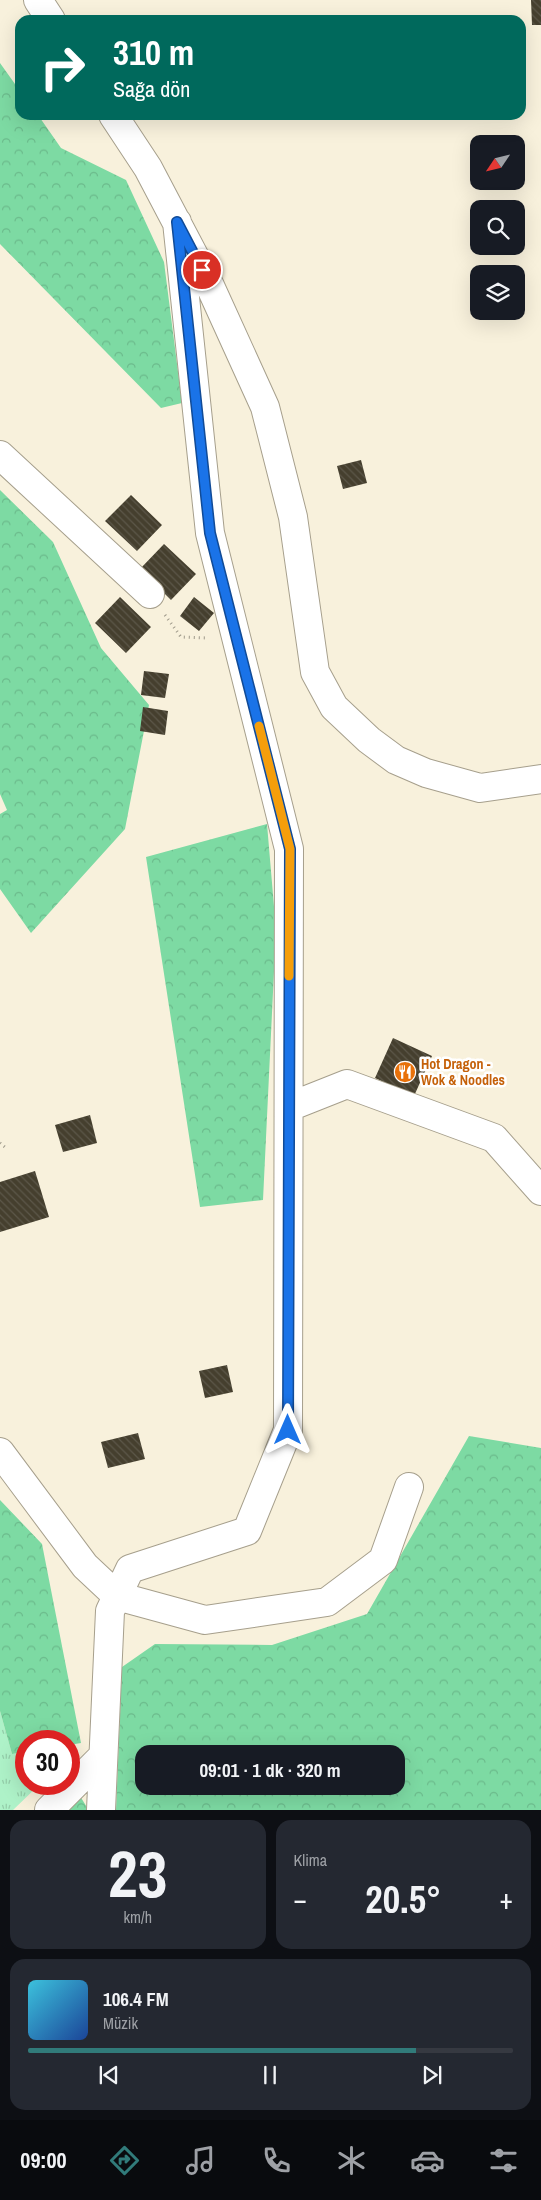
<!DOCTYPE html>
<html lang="tr">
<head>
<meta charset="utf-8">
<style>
  :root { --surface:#171b24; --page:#242831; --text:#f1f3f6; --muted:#9ea1a6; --line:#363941; --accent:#317b7a }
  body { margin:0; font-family:"Archivo Narrow",sans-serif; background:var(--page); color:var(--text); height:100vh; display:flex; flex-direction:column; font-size:19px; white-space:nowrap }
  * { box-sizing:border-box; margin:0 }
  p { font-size:16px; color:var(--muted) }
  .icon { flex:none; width:28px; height:28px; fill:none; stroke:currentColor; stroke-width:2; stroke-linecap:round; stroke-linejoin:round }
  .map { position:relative; height:1810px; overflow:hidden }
  .sheet { display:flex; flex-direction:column; gap:10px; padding:10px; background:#0d0f14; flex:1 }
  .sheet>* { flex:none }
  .guide { position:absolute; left:15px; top:15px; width:511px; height:105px; border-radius:15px; box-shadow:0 5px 20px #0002; background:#00695c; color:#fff; overflow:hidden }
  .needle { width:32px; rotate:235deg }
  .controls { position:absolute; left:470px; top:135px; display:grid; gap:10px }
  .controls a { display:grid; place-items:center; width:55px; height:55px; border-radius:10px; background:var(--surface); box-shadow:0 5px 20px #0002; font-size:25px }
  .speed { position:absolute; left:15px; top:1730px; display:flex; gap:10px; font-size:25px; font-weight:700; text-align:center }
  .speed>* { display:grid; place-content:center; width:65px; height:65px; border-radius:50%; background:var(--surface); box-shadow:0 5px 20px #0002; line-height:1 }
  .speed .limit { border:8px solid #d22; background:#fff; color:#111 }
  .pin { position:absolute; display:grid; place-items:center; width:42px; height:42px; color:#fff; margin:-21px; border:2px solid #fff; border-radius:50%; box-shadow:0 1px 5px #0007 }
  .me { position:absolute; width:55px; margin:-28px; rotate:0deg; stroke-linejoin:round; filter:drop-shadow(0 0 4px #0008) }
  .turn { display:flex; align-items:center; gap:18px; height:105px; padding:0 15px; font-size:22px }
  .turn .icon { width:65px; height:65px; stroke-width:2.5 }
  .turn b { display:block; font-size:35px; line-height:42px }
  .big { font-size:38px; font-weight:700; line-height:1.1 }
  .sheet .card { flex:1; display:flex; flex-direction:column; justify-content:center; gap:8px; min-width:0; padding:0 18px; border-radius:15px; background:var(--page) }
  .sheet .dial { align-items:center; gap:0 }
  .dial b { font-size:65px; line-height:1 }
  .song { display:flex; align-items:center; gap:15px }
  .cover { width:60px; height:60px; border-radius:8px; background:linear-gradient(135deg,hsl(190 70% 55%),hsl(220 70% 35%)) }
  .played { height:5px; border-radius:2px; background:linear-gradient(90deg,var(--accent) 80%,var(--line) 80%) }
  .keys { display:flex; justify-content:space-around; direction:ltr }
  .heat { display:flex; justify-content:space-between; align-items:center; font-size:28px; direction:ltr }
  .sheet .tiles { flex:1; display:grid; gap:10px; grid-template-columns:1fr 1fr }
  .card:last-child { grid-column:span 2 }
  .trip { position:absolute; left:135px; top:1745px; width:270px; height:50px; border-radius:15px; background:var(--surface); box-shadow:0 5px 20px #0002; font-weight:700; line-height:50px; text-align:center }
  .menu { display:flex; height:80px; justify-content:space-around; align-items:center; background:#090b0e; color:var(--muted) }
  .menu .icon { width:35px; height:35px }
  .menu .selected { color:var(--accent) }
  .menu b { font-size:22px; color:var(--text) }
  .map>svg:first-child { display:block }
  .grass { fill:url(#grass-tufts) }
  .forest { fill:url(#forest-crowns); fill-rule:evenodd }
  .building { fill:url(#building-back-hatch) }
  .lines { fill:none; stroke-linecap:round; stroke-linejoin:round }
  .minor-casing { stroke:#a69f8c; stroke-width:30 }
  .path { stroke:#9e998a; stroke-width:3; stroke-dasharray:1 4; stroke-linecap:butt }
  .minor { stroke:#fff; stroke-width:28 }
  .route-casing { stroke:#114b97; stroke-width:12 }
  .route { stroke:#1a73e8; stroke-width:9 }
  .slow { stroke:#f59e0b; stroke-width:9 }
  .labels { text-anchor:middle; stroke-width:5; stroke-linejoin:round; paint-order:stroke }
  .food-label { font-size:14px; font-weight:bold; fill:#c56008; stroke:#fff; text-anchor:start }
</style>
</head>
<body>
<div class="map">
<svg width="541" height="1810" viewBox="0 0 541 1810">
  <defs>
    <pattern id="grass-tufts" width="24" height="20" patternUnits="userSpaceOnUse" patternTransform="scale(1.25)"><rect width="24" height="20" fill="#aef2c8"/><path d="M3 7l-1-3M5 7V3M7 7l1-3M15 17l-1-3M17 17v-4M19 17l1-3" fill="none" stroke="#94ceaa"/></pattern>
    <pattern id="forest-crowns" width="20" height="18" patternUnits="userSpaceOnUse" patternTransform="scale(1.25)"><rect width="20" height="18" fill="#7ddaa3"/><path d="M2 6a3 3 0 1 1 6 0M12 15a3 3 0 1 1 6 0" fill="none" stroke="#6bba8b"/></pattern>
    <pattern id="building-back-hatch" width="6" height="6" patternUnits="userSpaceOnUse" patternTransform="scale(1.25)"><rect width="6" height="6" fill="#453f2e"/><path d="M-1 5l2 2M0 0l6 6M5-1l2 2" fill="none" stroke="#5c5749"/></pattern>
  </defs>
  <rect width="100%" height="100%" fill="#f8f1dc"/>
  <path class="grass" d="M0,1711l12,43 14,-2v32h14l-27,26h-13z"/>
  <path class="forest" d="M0,63l20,28v24h18l23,33 65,32 38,82 18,141 -21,5 -161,-164z
    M0,490l53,52 48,106 48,57 -24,124 -94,104 -31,-44v-75l7,-4 -7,-16z
    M267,824l9,106 -13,270 -63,7 -54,-350z
    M469,1436l72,12v362h-425l6,-143 33,-23 117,1 95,-31zM144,1754h252v32h-252z
    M0,1500l42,44 39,199 -12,2v-4h-43v11l-14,2 -12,-43z
    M80,1796l8,13 -1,1h-25z"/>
  <path class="building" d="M531,0h10v25h-9z
    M361,460l6,23 -24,6 -6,-23z
    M131,495l31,30 -25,26 -32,-30z
    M164,544l32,30 -25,26 -31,-31z
    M120,597l31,30 -25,26 -31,-30z
    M194,597l20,16 -15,18 -19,-15z
    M144,671l25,3 -4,24 -24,-3z
    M143,707l25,4 -3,24 -25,-4z
    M393,1038l39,18 -18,40 -39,-18z
    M90,1115l7,28 -34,9 -8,-27z
    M35,1171l14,46 -49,15v-50z
    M227,1365l6,27 -28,6 -6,-27z
    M138,1433l7,26 -37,9 -7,-26z"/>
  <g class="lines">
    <g class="minor-casing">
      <path id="minor" d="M38,0l13,20
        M113,115l35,53 62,118 55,121 28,110 22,155 19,35 35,33 27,20 30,13 54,15 61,-9
        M0,455l150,139
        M289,1107l58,-23 147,54 47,53
        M0,1452l85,114 32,30 88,24 122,-18 56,-42 26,-73
        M49,1810l54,-54
        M101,1810l9,-199 20,-42 117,-38 41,-101 1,-581 -79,-316 -33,-311"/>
    </g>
    <path class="path" d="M165,615l16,22 27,1
      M0,1143l6,5"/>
    <use href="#minor" class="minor"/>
  </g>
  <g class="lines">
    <g class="route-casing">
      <path id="route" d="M202,270l-25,-48 33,311 80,316 -2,581"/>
    </g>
    <use href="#route" class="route"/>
    <path class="slow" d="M259,726l31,123 -1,127"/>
  </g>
  <defs>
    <g id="restaurant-disc" transform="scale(1.125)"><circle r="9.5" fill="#e8710a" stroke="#fff"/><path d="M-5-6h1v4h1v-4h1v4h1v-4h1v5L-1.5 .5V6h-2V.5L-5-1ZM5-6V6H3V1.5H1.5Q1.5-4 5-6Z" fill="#fff"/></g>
  </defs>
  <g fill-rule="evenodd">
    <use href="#restaurant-disc" x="405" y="1072"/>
  </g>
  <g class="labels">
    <g class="food-label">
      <text x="421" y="1069">Hot Dragon -<tspan x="421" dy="16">Wok &amp; Noodles</tspan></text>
    </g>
  </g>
</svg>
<div class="controls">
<a><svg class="needle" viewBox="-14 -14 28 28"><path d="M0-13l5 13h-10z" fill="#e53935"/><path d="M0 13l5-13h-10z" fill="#9ea1a6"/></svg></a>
<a><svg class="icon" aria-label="search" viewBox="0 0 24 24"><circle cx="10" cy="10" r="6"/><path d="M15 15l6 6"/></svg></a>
<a><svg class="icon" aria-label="layers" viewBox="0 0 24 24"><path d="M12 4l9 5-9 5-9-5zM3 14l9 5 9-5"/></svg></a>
</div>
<div class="speed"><div class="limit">30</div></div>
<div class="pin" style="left:202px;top:270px;background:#d93025"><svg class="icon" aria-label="arrive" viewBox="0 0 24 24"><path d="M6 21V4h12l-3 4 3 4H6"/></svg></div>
<svg class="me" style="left:288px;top:1430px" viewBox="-20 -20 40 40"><path d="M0-17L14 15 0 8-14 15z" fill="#1a73e8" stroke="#fff" stroke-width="4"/></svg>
<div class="trip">09:01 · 1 dk · 320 m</div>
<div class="guide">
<div class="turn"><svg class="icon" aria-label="right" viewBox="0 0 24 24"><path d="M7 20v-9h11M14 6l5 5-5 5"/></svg><div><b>310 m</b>Sağa dön</div></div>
</div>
</div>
<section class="sheet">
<div class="tiles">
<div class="card dial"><b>23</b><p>km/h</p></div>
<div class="card"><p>Klima</p>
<div class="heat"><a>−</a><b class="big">20.5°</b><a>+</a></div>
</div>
<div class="card">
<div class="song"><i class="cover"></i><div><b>106.4 FM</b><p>Müzik</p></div></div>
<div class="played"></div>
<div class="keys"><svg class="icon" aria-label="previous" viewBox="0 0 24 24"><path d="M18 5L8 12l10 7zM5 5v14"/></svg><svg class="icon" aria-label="pause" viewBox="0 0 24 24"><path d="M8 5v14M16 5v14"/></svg><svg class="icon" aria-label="next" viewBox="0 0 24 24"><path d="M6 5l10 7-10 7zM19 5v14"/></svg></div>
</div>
</div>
</section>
<nav class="menu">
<b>09:00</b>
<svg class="icon selected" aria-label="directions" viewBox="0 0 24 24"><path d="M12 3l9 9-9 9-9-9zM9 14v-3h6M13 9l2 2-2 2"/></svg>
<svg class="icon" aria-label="music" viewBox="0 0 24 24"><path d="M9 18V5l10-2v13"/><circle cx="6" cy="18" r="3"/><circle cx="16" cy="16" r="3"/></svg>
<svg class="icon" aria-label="phone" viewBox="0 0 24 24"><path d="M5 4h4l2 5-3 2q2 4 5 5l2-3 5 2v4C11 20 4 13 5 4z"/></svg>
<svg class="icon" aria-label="climate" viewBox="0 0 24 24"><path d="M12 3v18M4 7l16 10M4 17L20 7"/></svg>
<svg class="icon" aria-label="car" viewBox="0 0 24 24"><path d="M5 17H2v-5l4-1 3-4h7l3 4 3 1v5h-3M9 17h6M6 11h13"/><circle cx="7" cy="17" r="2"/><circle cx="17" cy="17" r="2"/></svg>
<svg class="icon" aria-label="filters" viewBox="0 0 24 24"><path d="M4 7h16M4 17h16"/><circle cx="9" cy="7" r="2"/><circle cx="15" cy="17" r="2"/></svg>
</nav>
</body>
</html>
